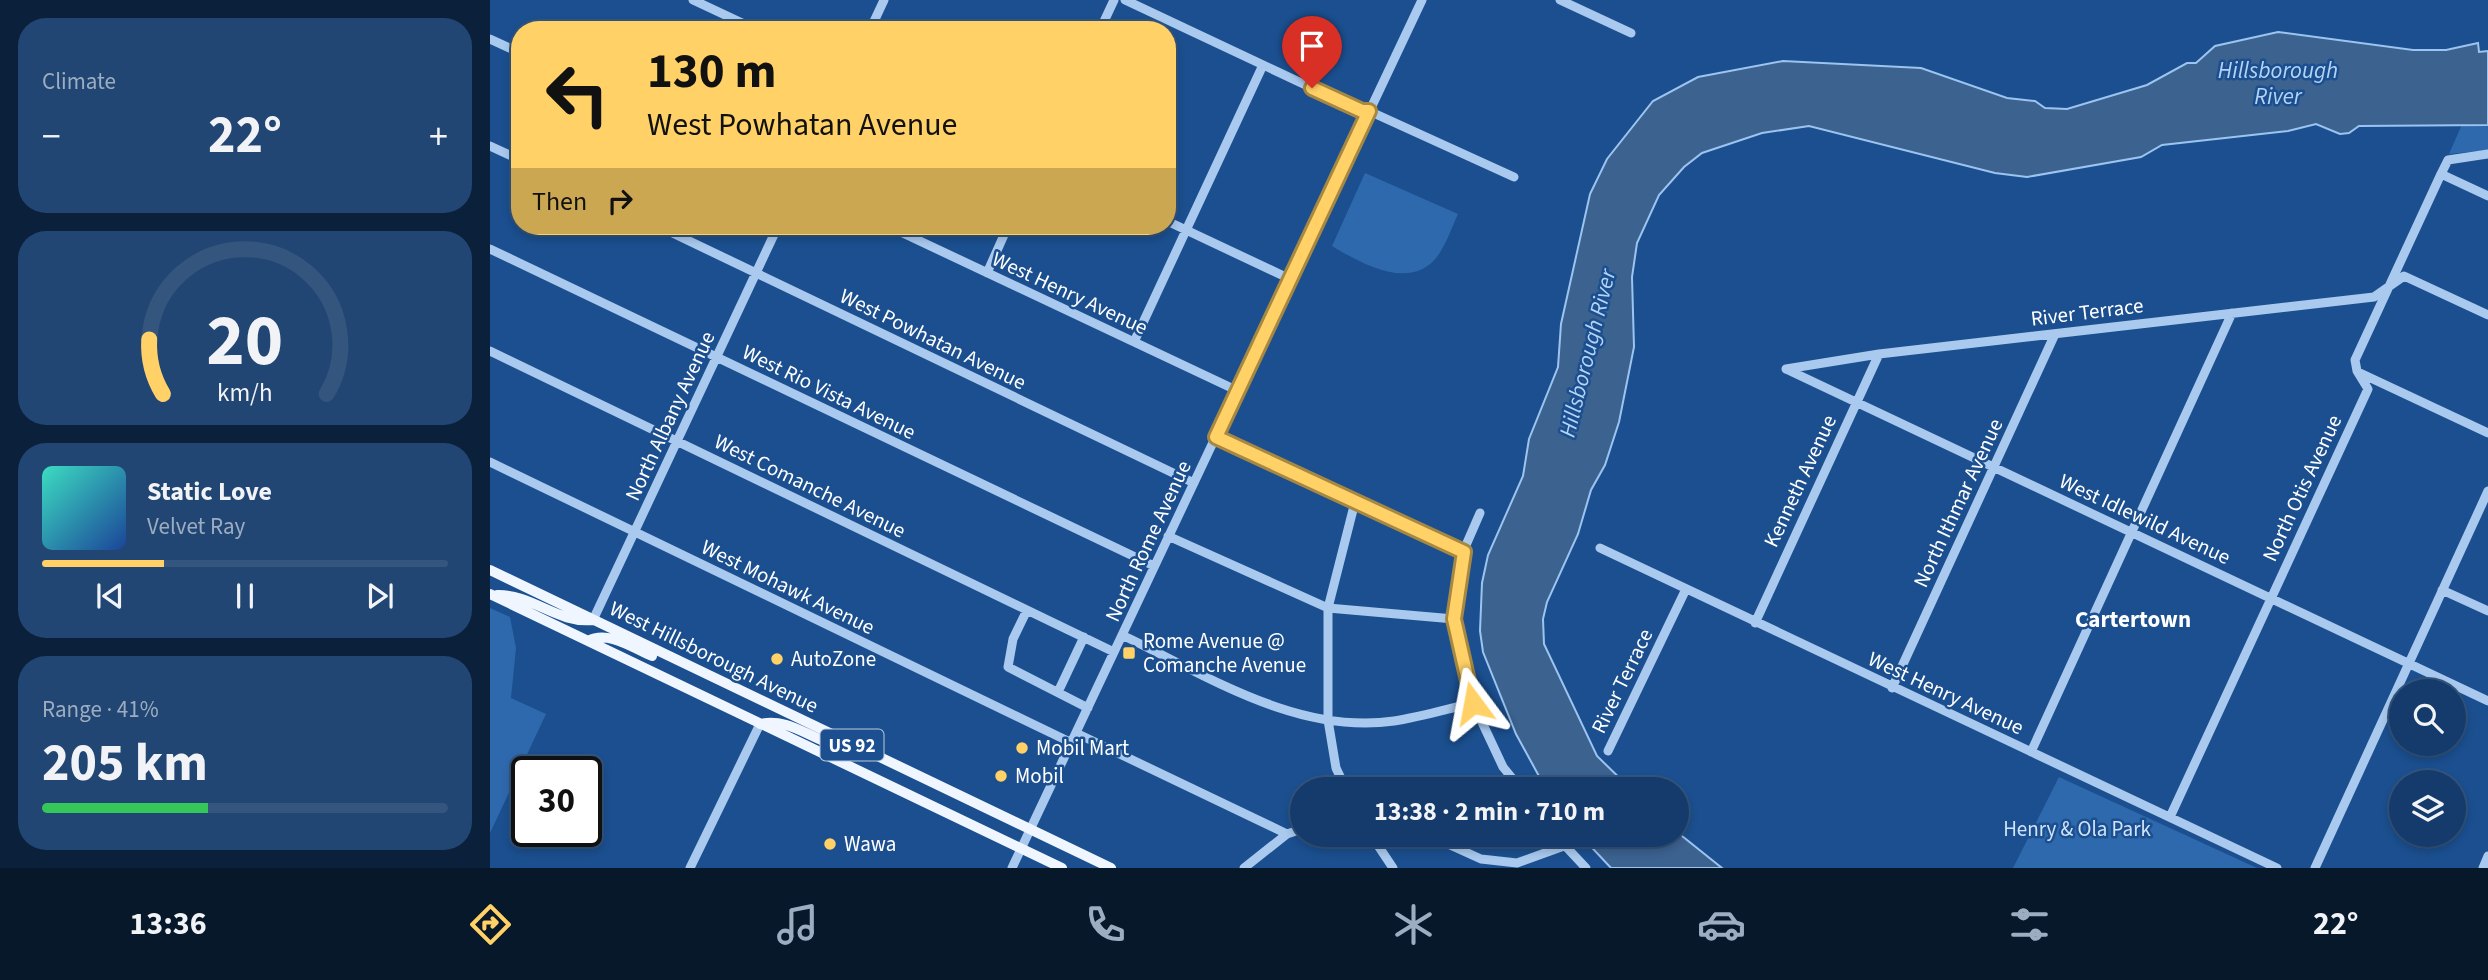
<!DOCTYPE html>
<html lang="en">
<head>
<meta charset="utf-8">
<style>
  :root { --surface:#143b6b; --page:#214673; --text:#f1f3f6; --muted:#9dadc1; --line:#33557e; --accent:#ffd166 }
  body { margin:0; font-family:"Source Sans 3",sans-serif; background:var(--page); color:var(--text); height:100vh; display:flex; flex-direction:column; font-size:26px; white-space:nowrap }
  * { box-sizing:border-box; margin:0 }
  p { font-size:23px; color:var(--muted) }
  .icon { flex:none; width:38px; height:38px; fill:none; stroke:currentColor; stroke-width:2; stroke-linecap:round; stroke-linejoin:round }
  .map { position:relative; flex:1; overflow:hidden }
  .panel { display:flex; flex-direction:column; gap:18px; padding:18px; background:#0b203b; width:490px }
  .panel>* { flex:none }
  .banner { position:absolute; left:21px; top:21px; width:665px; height:214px; border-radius:28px; box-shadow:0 4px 10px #0003,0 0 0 2px var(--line); background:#ffd166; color:#111; overflow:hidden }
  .fabs { position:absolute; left:1899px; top:679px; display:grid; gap:14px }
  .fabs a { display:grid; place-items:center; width:77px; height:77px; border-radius:50%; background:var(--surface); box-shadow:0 4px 10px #0003,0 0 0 2px var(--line); font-size:35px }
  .speed { position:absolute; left:21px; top:756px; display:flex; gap:14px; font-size:35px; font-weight:700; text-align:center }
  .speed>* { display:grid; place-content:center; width:91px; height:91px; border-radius:50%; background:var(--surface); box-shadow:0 4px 10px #0003,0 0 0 2px var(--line); line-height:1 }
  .speed .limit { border:4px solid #111; border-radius:10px; background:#fff; color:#111 }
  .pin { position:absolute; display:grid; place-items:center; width:60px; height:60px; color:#fff; margin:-72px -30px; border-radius:50% 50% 50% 0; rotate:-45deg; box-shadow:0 0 7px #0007 }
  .pin .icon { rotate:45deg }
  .me { position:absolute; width:77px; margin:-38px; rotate:347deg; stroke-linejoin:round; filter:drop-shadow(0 0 5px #0008) }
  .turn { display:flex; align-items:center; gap:24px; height:147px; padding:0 21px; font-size:32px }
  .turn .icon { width:91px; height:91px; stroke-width:2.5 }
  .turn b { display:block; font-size:49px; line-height:60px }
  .then { display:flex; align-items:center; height:66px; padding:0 21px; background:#0003; gap:14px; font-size:26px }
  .big { font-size:52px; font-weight:700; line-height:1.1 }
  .panel .tile { flex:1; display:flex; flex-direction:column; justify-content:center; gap:10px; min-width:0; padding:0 24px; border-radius:28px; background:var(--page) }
  .panel .dial { align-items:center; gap:0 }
  .dial svg { height:182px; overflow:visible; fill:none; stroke:var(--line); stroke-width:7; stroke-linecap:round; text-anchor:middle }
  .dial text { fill:var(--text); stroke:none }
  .song { display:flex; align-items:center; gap:21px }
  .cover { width:84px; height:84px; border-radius:10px; background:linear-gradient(135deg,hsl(170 70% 55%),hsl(220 70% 35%)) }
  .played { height:7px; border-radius:4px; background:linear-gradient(90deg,var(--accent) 30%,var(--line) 30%) }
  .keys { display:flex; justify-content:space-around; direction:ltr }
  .heat { display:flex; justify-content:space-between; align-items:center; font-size:38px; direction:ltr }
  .charge { height:10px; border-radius:5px; background:linear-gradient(90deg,#34c759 41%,var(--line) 0) }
  .trip { position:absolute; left:800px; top:777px; width:399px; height:70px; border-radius:35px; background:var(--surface); box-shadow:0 4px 10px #0003,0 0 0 2px var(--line); font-weight:700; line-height:70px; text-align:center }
  .dock { display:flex; height:112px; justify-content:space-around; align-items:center; background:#08182b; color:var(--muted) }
  .dock .icon { width:49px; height:49px }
  .dock .selected { color:var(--accent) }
  .dock b { font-size:32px; color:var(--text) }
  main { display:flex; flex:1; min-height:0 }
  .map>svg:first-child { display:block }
  .green { fill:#2e69ad }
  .water { fill:#3c6290; stroke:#9cc4f0; stroke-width:2 }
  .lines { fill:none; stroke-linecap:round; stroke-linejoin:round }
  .minor { stroke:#a9c9ee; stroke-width:9 }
  .major { stroke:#f0f6ff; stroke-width:10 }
  .route-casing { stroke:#a68842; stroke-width:18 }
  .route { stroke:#ffd166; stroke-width:12 }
  .poi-dot { fill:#ffd166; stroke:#1b4f8f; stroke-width:2.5 }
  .labels { text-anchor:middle; stroke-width:5; stroke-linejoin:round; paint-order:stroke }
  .shield { fill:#1b4f8f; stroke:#bbcadd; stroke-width:2 }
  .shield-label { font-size:19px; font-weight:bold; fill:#fff }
  .street-label { font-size:21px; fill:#fff; stroke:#1b4f8f }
  .poi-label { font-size:21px; fill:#fff; stroke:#1b4f8f; text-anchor:start }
  .park-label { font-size:21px; fill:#cfe3fa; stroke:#1b4f8f }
  .water-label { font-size:23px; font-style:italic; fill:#b5d3f5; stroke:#1b4f8f }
  .neighbourhood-label { font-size:23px; font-weight:bold; fill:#fff; stroke:#1b4f8f }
</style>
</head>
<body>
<main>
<section class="panel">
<div class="tile"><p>Climate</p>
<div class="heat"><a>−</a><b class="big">22°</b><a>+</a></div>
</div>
<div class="tile dial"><svg viewBox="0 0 100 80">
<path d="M14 69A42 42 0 1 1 86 69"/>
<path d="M14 69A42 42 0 0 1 8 45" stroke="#ffd166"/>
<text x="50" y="56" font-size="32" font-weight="700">20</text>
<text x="50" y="72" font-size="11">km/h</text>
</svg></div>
<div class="tile">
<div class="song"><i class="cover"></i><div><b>Static Love</b><p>Velvet Ray</p></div></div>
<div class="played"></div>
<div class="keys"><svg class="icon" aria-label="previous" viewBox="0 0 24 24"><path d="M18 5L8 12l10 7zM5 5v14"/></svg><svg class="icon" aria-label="pause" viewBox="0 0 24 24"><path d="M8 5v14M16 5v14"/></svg><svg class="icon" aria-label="next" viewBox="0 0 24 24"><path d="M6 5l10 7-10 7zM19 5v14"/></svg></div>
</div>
<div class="tile"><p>Range · 41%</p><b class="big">205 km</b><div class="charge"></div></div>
</section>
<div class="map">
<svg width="1998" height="868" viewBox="0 0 1998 868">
  <rect width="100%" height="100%" fill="#1b4f8f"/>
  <path class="green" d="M1998,121v29l-39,4 14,-32z
    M875,173l93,41c-6,13 -11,28 -19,40 -26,39 -77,10 -107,-8z
    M0,608l20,9 6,31 -5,50 35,16 -56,119z
    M1569,777l198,91h-244z"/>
  <path class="water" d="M1788,32l135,18h33l32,-7 1,9 9,-1v74l-129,1 -10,7 -9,1 -24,-10 -28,7 -126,14 -21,12 -114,20 -32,-4 -186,-47 -47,7 -60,20 -18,14 -25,28 -22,48 -5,34 2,70 -15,75 -14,43 -14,25 -13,44 -31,68 -4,17 1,25 53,112 34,33h-85l-30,-55 -33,-82 -3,-21 2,-48 6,-28 35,-79 6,-37 29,-72 3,-43 29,-130 17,-35 46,-58 45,-24 85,-16 138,7 86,30 28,3 10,7 22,1 80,-24 40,-22h9l19,-17z
    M1187,832l45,36h-111l-31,-33z"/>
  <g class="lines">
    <path class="minor" d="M203,0l64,30
      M635,0l236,111h8l145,66
      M1070,0l71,33
      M380,30l14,-30
      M610,30l14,-30
      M0,39l30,14
      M0,146l30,14
      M1951,174l47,22
      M677,221l123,58
      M168,226l536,257
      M398,226l350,165
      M0,249l664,317
      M497,273l21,-47
      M644,342l129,-277
      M0,351l624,301
      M1296,369l702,332
      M1296,369l93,-15 495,-57 30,-21 84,39
      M1870,373l128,60
      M726,437l247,115
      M0,462l582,281
      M990,513l-17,39 -9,67 19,84 30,64 18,22
      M678,536l160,72 126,11
      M1110,548l677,320
      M1952,590l46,21
      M537,610l-14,29 -5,28 80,41
      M103,620l185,-394
      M1265,623l124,-269
      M632,635c84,40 175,100 272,86 26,-4 53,-12 79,-18
      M1402,688l163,-354
      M568,692l26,-55
      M586,733l211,101 15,-5
      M1118,751l78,-162
      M1541,752l201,-439
      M856,789l-10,-21 -8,-48v-112l27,-106
      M1680,817l198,-428 -11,-18 -2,-11 86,-186 7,-14 40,-6
      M881,835l22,33
      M938,835l53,24 36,4 47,-17
      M1065,835l31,33
      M200,868l70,-144
      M522,868l410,-868
      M754,868l43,-34
      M1825,868l173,-377
      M1993,868l5,-12"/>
    <path class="major" d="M0,570l621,298
      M0,594l572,274
      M7,595c35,-1 61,29 96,25
      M98,641c20,-11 45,7 64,15
      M270,724c33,-8 57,23 90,23"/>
  </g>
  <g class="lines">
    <g class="route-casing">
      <path id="route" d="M822,88l50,23h7l-153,326 248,115 -10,67 19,84"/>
    </g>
    <use href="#route" class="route"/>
  </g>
  <g class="poi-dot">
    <rect x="632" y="646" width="14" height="14" rx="3.5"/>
    <circle cx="287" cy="659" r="7"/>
    <circle cx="532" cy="748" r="7"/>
    <circle cx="511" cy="776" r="7"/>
    <circle cx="340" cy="844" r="7"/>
  </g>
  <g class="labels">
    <rect class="shield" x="330.5" y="729.5" width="63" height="31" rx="5"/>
    <g class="shield-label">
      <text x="362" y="752">US 92</text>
    </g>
    <g class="street-label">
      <text transform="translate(580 293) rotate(25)" y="7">West Henry Avenue</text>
      <text transform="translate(1597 312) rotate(-7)" y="7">River Terrace</text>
      <text transform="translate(443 339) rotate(26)" y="7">West Powhatan Avenue</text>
      <text transform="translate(339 392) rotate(26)" y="7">West Rio Vista Avenue</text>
      <text transform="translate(180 416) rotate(-65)" y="7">North Albany Avenue</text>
      <text transform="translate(1310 481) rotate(-65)" y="7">Kenneth Avenue</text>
      <text transform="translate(320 486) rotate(26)" y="7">West Comanche Avenue</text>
      <text transform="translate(1812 488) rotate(-65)" y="7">North Otis Avenue</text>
      <text transform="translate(1468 503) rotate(-65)" y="7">North Ithmar Avenue</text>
      <text transform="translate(1655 519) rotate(25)" y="7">West Idlewild Avenue</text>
      <text transform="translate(658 541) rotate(-65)" y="7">North Rome Avenue</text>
      <text transform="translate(298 587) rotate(26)" y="7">West Mohawk Avenue</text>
      <text transform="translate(224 657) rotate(26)" y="7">West Hillsborough Avenue</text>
      <text transform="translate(1132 681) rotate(-64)" y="7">River Terrace</text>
      <text transform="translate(1456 693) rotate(25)" y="7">West Henry Avenue</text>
    </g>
    <g class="poi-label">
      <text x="653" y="648">Rome Avenue @<tspan x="653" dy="24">Comanche Avenue</tspan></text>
      <text x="301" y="666">AutoZone</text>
      <text x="546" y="755">Mobil Mart</text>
      <text x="525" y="783">Mobil</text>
      <text x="354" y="851">Wawa</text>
    </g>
    <g class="park-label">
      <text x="1587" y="836">Henry &amp; Ola Park</text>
    </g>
    <g class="water-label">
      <text x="1788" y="78">Hillsborough<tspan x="1788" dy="26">River</tspan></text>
      <text transform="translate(1097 353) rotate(-76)" y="8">Hillsborough River</text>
    </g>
    <g class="neighbourhood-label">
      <text x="1643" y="627">Cartertown</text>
    </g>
  </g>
</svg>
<div class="fabs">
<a><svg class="icon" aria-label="search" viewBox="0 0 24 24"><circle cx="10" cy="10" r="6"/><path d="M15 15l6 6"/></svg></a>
<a><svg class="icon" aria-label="layers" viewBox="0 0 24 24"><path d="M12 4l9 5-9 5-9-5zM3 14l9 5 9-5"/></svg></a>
</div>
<div class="speed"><div class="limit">30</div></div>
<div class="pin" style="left:822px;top:88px;background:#d93025"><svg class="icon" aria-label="arrive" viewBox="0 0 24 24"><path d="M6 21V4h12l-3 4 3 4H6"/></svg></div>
<svg class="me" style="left:983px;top:703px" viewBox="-20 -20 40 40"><path d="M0-17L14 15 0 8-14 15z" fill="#ffd166" stroke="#fff" stroke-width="4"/></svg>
<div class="trip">13:38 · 2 min · 710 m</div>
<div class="banner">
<div class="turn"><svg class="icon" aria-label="left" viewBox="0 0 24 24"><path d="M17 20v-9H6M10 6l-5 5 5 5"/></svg><div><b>130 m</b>West Powhatan Avenue</div></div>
<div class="then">Then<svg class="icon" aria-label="right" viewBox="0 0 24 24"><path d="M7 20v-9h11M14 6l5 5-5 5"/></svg></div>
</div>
</div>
</main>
<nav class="dock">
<b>13:36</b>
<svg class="icon selected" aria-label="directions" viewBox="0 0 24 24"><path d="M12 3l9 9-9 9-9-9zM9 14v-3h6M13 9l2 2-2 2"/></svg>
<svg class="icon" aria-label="music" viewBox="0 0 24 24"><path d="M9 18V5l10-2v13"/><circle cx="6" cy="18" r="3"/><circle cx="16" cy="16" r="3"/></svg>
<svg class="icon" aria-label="phone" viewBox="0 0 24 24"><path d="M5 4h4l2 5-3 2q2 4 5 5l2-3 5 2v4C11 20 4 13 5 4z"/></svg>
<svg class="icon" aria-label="climate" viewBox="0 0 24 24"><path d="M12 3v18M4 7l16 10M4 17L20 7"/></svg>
<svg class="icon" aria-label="car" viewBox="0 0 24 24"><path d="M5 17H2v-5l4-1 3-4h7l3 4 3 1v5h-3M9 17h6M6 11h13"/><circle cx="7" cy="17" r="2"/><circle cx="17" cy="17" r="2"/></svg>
<svg class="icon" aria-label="filters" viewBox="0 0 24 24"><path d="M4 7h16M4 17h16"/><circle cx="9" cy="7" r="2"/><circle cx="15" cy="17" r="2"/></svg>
<b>22°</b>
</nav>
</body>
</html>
